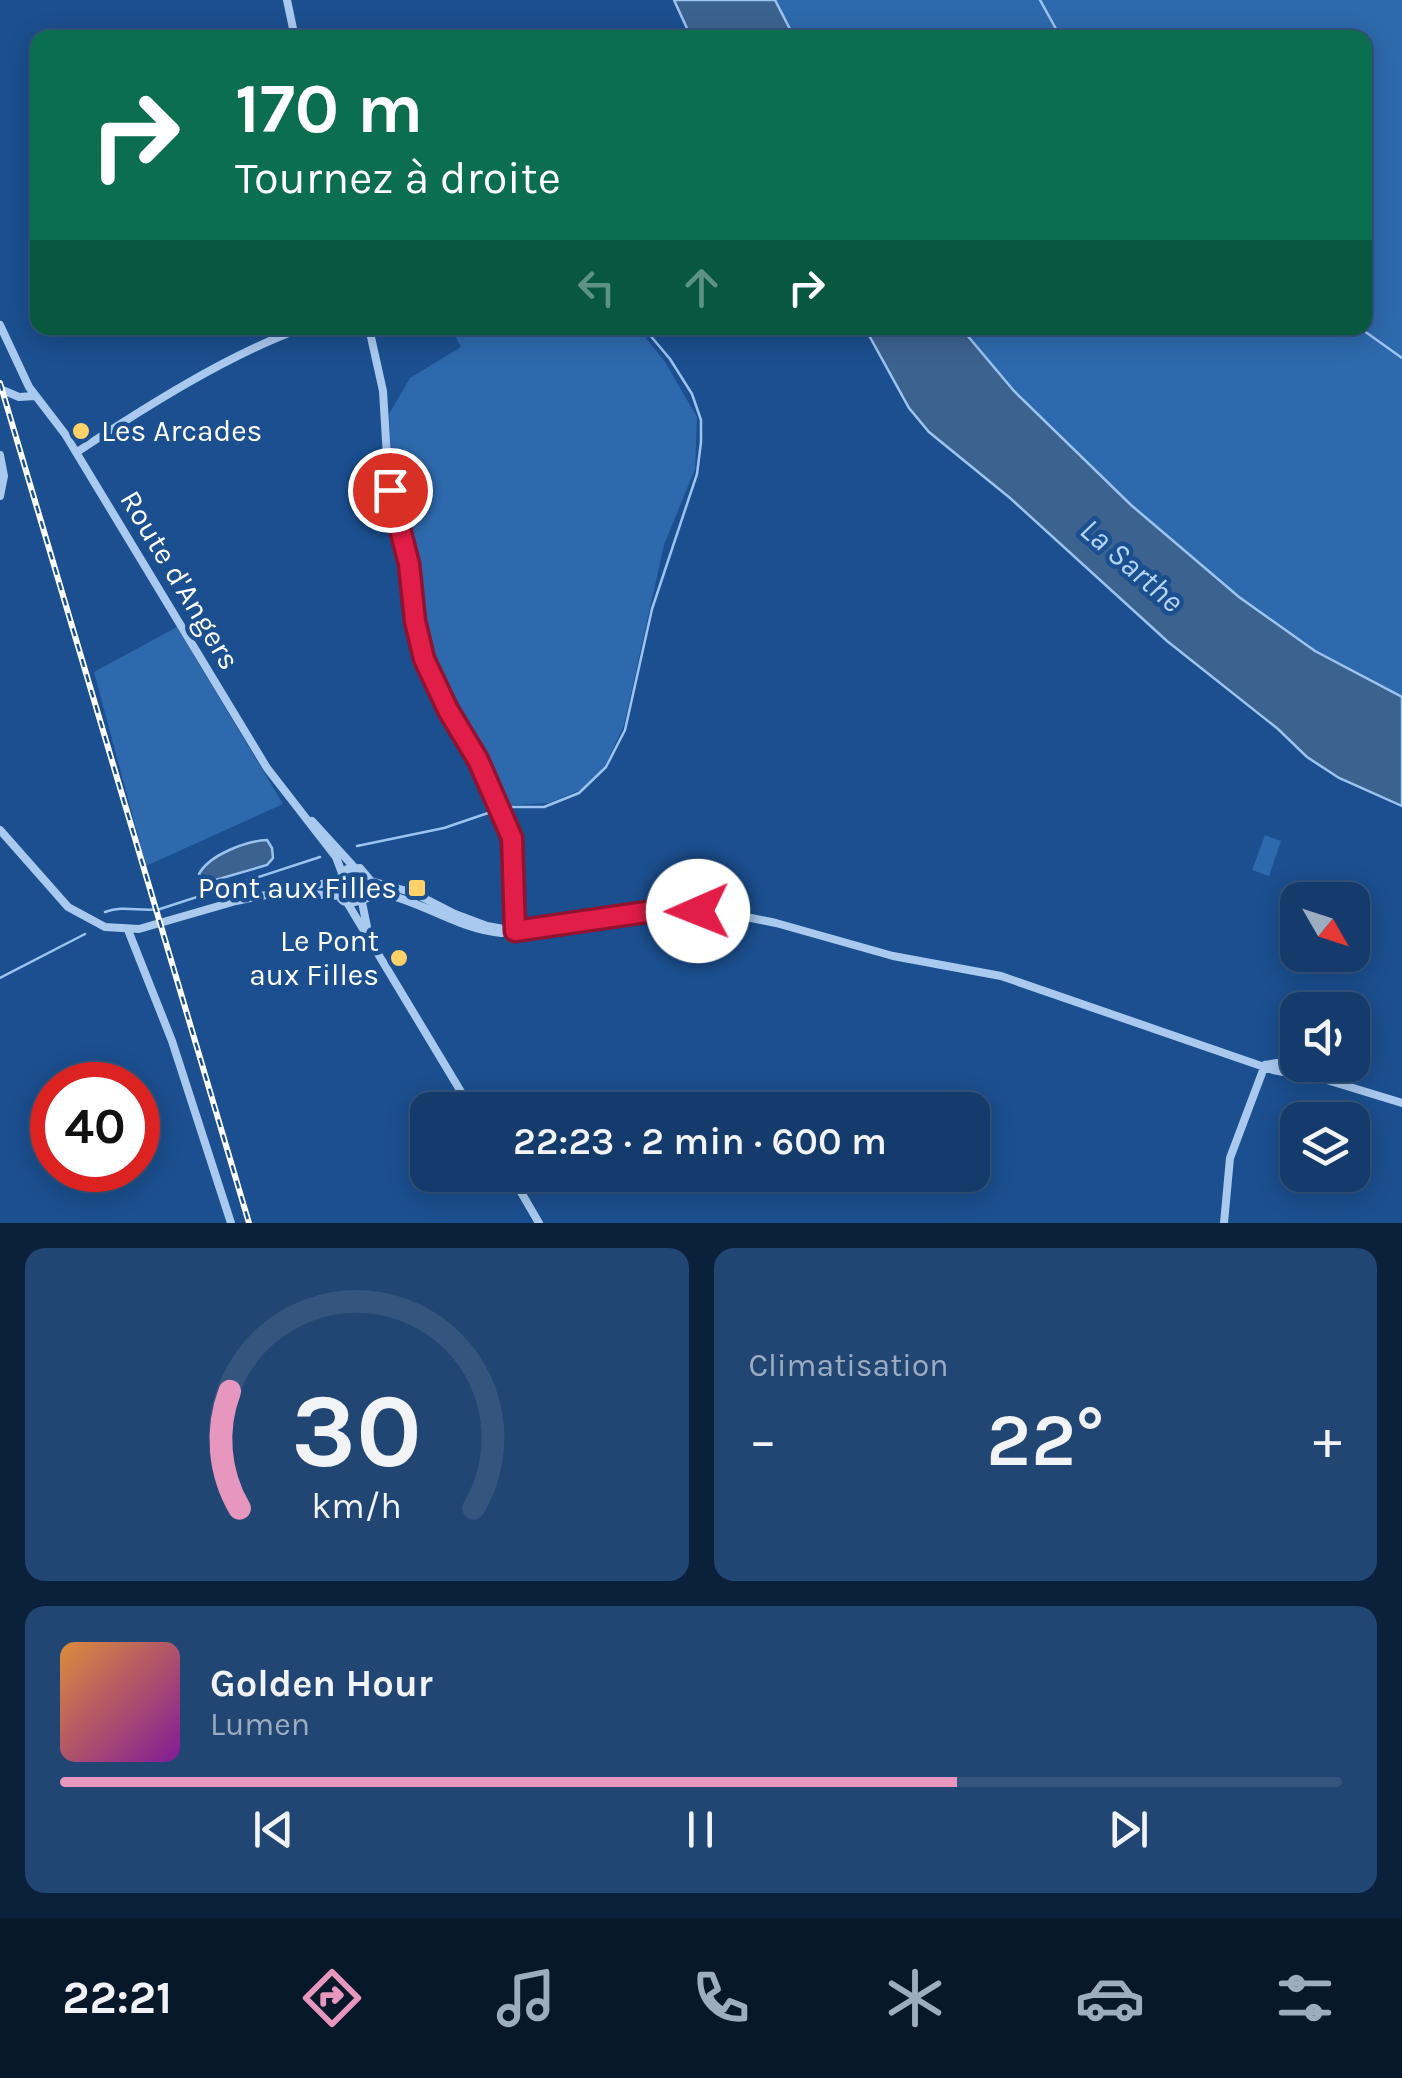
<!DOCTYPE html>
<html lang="fr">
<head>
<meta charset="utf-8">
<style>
  :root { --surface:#143b6b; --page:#214673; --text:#f1f3f6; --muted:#9dadc1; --line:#33557e; --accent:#e797bd }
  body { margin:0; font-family:Karla,sans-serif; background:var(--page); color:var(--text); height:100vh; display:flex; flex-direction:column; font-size:38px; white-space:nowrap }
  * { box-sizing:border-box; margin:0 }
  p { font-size:32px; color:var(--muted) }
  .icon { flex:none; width:55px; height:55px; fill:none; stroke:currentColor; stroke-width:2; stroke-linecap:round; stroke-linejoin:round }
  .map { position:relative; height:1223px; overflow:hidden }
  .side { display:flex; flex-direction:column; gap:25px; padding:25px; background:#0b203b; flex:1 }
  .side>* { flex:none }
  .guide { position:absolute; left:30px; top:30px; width:1342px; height:305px; border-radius:20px; box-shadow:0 5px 25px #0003,0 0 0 2px var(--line); background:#0b6e4f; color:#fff; overflow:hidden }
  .needle { width:65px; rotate:129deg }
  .controls { position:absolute; left:1280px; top:882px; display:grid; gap:20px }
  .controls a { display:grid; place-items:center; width:90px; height:90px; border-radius:20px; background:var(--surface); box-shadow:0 5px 25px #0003,0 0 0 2px var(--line); font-size:50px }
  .speed { position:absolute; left:30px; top:1062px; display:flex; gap:20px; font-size:50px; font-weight:700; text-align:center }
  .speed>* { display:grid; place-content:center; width:130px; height:130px; border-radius:50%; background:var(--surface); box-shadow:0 5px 25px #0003,0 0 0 2px var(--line); line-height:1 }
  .speed .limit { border:15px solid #d22; background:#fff; color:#111 }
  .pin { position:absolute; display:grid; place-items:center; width:85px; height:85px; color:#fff; margin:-42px; border:5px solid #fff; border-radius:50%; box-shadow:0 2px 10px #0007 }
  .me { position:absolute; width:110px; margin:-55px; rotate:269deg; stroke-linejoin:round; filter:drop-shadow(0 0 8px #0008) }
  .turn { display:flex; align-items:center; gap:35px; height:210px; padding:0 40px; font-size:45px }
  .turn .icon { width:130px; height:130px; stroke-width:2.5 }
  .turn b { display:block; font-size:70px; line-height:85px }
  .lanes { display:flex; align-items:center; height:95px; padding:0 40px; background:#0003; justify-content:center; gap:50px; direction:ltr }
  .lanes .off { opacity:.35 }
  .big { font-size:75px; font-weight:600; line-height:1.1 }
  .side .tile { flex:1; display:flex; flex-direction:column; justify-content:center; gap:15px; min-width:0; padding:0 35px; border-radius:20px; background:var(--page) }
  .side .dial { align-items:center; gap:0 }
  .dial svg { height:260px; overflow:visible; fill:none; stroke:var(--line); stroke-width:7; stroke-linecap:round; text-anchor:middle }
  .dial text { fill:var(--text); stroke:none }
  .song { display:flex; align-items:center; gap:30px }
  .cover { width:120px; height:120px; border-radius:15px; background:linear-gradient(135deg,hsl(30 70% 55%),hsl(290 70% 35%)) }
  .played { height:10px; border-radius:5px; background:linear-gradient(90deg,var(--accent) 70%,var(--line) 70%) }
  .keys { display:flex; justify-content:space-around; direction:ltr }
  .heat { display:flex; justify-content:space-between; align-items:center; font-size:55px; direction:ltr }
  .side .tiles { flex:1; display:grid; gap:25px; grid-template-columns:1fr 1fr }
  .tile:last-child { grid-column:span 2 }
  .trip { position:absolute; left:410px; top:1092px; width:580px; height:100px; border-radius:20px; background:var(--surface); box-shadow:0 5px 25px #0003,0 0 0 2px var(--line); font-weight:600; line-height:100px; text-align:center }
  .menu { display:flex; height:160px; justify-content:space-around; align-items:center; background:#08182b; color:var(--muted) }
  .menu .icon { width:70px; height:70px }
  .menu .current { color:var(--accent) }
  .menu b { font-size:45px; color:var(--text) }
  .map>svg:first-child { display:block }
  .green { fill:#2e69ad }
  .water { fill:#3c6290; stroke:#9cc4f0; stroke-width:2.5 }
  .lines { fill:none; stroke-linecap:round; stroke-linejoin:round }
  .stream { stroke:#9cc4f0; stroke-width:2.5 }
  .minor { stroke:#a9c9ee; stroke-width:8 }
  .rail-casing { stroke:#fff; stroke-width:6 }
  .rail { stroke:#1b4f8f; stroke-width:2.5; stroke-dasharray:8; stroke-linecap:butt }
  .route-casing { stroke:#92132f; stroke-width:25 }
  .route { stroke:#e11d48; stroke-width:18 }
  .poi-dot { fill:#ffd166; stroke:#1b4f8f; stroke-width:4 }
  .labels { text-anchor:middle; stroke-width:9; stroke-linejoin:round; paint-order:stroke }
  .poi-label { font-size:30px; fill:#fff; stroke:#1b4f8f; text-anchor:end }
  .street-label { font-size:30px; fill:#fff; stroke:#1b4f8f }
  .water-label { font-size:32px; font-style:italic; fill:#b5d3f5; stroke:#1b4f8f }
</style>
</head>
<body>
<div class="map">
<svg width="1402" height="1223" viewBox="0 0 1402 1223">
  <rect width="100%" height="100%" fill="#1b4f8f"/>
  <path class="green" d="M775,0h627v697l-87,-46 -76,-54 -108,-92 -117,-114 -53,-63h404v-290l-571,-1z
    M451,328h110l5,3 7,-3h65l27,34 32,55 -2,52 -31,76 -40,180 -19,41 -25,24 -31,13 -47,3 -23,-54 -31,-51 -25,-61 -5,-60 -25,-89 -4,-77 21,-36 51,-31z
    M177,627l106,177 -137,62 -52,-194z
    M1265,835l16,6 -12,35 -17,-6z"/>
  <path class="water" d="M674,0h101l19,37h-103z
    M865,328h96l53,63 117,114 108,92 76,54 87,46v109l-63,-28 -32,-21 -29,-28 -111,-88 -157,-143 -81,-66 -20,-24z
    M267,840l5,8 1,10 -6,7 -55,16 -10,-2 -3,-5c10,-19 47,-33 68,-34z"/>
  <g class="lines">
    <path class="stream" d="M1040,0l21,38
      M1360,328l42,30
      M507,807h37l35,-14 27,-26 19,-37 27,-121 45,-135 4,-32v-22l-9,-26 -22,-35 -26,-31
      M357,846l87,-18 50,-17
      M105,912c19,-7 35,0 55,-3l160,-52
      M0,978l85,-44"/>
    <path class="minor" d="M287,0l8,38
      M0,325l29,62 36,47 202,334 69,89 6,16
      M369,328l14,63 6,99 20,74 9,75 15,43 46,78 33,78 3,93
      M0,389l19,8 16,-1
      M77,452c67,-44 150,-97 225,-124
      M0,455l4,21 -4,20
      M312,821l42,46
      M0,830l68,77 37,20 34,2 97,-28 101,-20
      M294,893l46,3
      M362,902l5,25
      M348,904l124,206
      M128,930l44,111 59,182
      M515,931l-28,-5 -32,-12 -41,-21 -43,-12 -11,-13 -13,1 -10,12c0,42 31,9 52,14 39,10 71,34 112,38l152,-22 74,2 49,10 117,33 108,20 272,94 47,9
      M1265,1065l12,-2 27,9
      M1317,1077l85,26
      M511,1175l28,48
      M1224,1223l6,-65 35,-93"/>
    <g class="rail-casing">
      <path id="rail" d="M0,383l249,840"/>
    </g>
    <use href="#rail" class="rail"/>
  </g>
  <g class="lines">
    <g class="route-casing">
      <path id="route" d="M390,490l19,74 6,57 9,38 24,51 30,50 34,78 3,93 138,-20h45"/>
    </g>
    <use href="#route" class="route"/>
  </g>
  <g class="poi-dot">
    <circle cx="81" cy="431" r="10"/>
    <rect x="407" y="878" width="20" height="20" rx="5"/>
    <circle cx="399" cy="958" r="10"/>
  </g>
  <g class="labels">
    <g class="poi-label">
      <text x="101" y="441" text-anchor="start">Les Arcades</text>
      <text x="397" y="898">Pont aux Filles</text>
      <text x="379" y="951">Le Pont<tspan x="379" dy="34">aux Filles</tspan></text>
    </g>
    <g class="street-label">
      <text transform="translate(180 580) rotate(59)" y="10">Route d'Angers</text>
    </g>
    <g class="water-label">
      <text transform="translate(1132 565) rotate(41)" y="11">La Sarthe</text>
    </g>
  </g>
</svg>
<div class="controls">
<a><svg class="needle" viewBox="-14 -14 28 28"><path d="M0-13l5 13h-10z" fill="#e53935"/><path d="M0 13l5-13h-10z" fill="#9dadc1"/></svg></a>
<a><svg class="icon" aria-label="sound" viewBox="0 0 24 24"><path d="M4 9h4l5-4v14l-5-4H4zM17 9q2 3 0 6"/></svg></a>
<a><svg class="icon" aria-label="layers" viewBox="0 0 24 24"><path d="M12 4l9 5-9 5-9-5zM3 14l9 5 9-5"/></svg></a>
</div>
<div class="speed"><div class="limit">40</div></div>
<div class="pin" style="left:390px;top:490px;background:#d93025"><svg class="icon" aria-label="arrive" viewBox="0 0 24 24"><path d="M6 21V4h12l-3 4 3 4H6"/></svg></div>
<svg class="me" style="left:698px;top:911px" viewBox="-20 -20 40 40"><circle r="19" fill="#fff"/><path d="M0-13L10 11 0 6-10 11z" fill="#e11d48"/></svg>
<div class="trip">22:23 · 2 min · 600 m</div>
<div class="guide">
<div class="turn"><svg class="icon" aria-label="right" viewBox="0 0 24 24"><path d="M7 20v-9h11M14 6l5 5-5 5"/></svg><div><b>170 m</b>Tournez à droite</div></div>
<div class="lanes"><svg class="icon off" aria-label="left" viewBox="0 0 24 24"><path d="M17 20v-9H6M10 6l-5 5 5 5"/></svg><svg class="icon off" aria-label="ahead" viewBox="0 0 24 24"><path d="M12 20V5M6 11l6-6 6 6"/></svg><svg class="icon" aria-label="right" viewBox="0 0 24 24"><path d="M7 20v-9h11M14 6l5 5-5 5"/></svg></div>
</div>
</div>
<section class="side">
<div class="tiles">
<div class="tile dial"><svg viewBox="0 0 100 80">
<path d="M14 69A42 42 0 1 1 86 69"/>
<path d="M14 69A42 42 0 0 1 11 33" stroke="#e797bd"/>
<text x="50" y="56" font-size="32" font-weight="700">30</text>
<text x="50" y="72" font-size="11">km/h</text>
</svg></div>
<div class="tile"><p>Climatisation</p>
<div class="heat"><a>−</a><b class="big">22°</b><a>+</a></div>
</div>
<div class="tile">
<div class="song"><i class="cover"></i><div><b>Golden Hour</b><p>Lumen</p></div></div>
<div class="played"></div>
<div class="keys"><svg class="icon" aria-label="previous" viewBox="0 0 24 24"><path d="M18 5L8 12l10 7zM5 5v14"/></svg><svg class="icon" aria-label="pause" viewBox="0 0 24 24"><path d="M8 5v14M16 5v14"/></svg><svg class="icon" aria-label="next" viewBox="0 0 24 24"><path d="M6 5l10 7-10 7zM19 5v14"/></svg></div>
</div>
</div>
</section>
<nav class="menu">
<b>22:21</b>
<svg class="icon current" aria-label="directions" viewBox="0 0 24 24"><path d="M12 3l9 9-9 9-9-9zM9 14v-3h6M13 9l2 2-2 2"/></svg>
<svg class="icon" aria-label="music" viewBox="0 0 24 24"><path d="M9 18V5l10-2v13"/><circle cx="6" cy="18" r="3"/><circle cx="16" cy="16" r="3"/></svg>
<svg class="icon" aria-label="phone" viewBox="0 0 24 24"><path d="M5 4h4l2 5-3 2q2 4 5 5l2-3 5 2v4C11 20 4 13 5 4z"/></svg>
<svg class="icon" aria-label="climate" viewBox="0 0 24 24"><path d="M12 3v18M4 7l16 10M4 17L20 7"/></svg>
<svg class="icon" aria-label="car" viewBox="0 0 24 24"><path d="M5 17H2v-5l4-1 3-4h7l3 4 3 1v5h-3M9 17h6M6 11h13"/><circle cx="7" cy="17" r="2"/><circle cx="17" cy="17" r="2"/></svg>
<svg class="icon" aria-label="filters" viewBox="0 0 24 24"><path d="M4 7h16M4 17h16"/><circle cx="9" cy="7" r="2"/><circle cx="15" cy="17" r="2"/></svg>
</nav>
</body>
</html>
